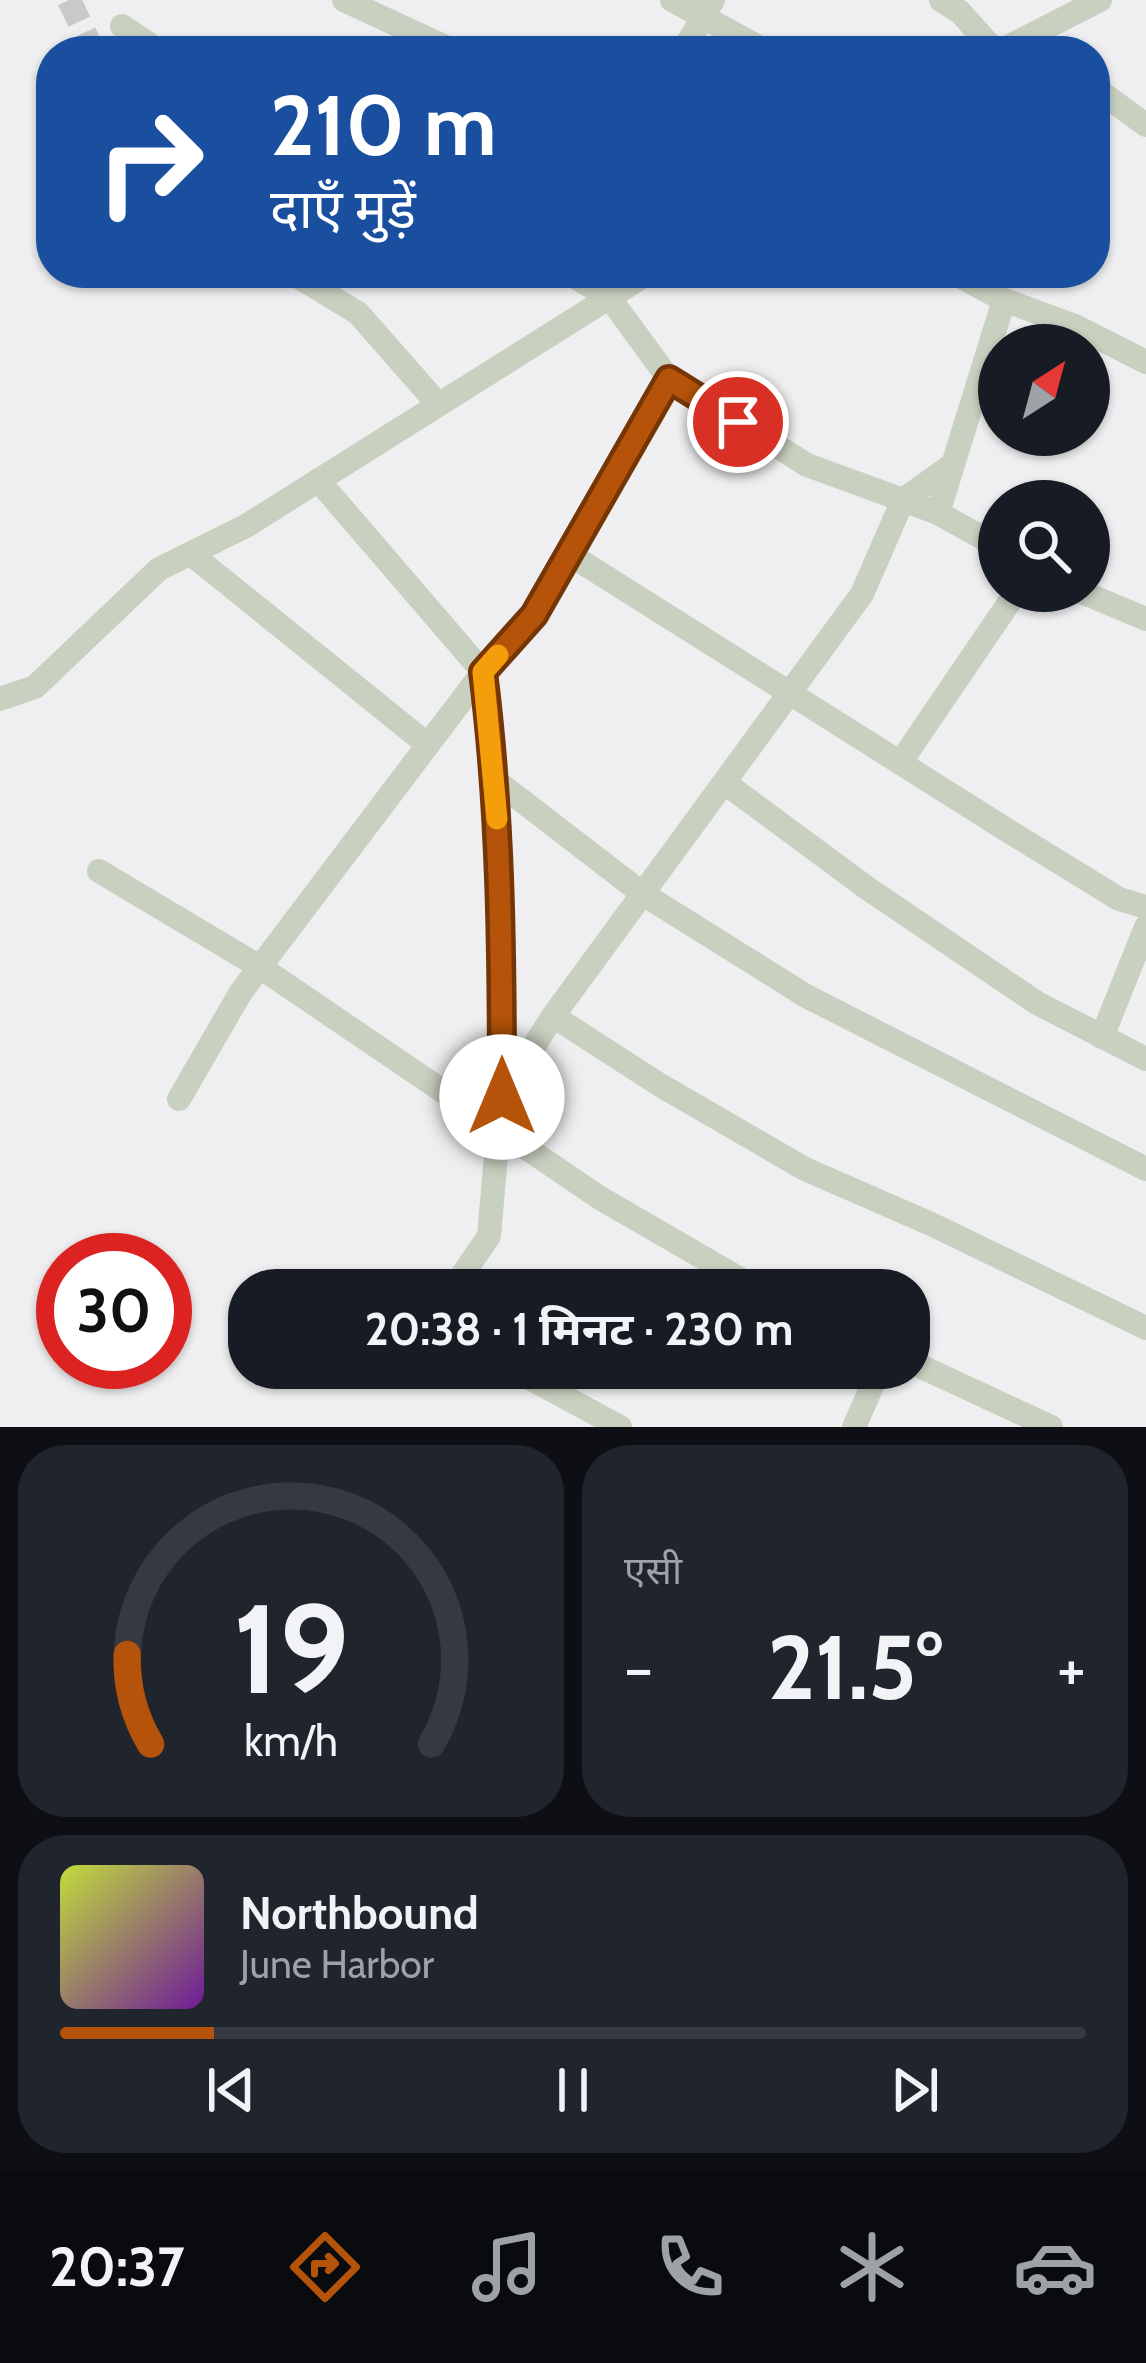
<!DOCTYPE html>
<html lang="hi">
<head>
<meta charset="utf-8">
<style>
  :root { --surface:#171b24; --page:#20242c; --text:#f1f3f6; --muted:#9ea1a6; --line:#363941; --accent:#b45309 }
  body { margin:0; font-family:Cabin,"Noto Sans Devanagari",sans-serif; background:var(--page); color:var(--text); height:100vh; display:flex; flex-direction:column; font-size:45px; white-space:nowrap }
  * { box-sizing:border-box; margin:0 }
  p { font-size:39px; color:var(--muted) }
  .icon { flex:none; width:66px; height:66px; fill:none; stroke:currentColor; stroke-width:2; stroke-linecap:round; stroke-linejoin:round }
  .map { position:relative; height:1427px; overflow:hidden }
  .drawer { display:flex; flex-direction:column; gap:18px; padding:18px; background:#0d0f14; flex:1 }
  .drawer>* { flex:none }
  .banner { position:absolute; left:36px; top:36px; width:1074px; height:252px; border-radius:48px; box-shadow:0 3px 9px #0004; background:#1a4fa0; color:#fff; overflow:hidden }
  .needle { width:78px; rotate:36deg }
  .fabs { position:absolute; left:978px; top:324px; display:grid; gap:24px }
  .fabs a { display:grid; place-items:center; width:132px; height:132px; border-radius:50%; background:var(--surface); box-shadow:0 3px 9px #0004; font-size:60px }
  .speed { position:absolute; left:36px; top:1233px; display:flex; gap:24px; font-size:60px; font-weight:700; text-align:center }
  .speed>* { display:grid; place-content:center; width:156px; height:156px; border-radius:50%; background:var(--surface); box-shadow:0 3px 9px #0004; line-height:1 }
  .speed .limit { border:18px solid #d22; background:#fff; color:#111 }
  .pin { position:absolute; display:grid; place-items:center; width:102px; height:102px; color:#fff; margin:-51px; border:6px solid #fff; border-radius:50%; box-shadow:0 3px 12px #0007 }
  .me { position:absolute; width:132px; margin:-66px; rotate:0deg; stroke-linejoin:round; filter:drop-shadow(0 0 9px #0008) }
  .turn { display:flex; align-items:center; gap:42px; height:252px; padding:0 36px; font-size:54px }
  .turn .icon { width:156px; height:156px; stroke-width:2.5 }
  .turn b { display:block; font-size:84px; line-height:102px }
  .big { font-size:90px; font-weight:700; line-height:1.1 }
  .drawer .widget { flex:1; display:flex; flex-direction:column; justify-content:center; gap:18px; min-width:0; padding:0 42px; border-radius:48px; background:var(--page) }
  .drawer .dial { align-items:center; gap:0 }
  .dial svg { height:312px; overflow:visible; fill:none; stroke:var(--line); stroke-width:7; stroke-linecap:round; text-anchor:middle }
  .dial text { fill:var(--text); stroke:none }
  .song { display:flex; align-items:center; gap:36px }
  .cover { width:144px; height:144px; border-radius:18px; background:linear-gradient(135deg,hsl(70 70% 55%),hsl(280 70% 35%)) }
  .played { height:12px; border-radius:6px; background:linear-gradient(90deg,var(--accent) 15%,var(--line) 15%) }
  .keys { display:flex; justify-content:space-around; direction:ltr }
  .heat { display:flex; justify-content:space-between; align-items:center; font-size:66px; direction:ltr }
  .drawer .tiles { flex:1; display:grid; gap:18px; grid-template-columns:1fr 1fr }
  .widget:last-child { grid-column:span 2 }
  .trip { position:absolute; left:228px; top:1269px; width:702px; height:120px; border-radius:48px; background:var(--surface); box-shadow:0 3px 9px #0004; font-weight:700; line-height:120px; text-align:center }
  .tab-bar { display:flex; height:192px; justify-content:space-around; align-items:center; background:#090b0e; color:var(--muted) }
  .tab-bar .icon { width:84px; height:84px }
  .tab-bar .active { color:var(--accent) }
  .tab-bar b { font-size:54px; color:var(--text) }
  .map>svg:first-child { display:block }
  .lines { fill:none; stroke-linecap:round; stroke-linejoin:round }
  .street-tunnel { stroke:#c7cac7; stroke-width:24; stroke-dasharray:24 12; stroke-linecap:butt }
  .street { stroke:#c8d0c0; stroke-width:24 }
  .route-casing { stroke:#753606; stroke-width:30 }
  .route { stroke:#b45309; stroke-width:21 }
  .slow { stroke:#f59e0b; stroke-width:21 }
</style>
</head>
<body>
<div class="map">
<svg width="1146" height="1427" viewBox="0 0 1146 1427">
  <rect width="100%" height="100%" fill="#efeff1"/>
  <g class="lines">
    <path class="street-tunnel" d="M69,0l24,51"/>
    <path class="street" d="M344,0l110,51
      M672,0l94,51
      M941,0l19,12 35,39
      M122,26l37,25
      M683,51l30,-51
      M1000,51l100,-51
      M1095,88l51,37
      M292,273l66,40 79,90
      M568,273l41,24 60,82 138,86 96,35 49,-35
      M953,273l51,27 71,26 71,36
      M318,480l165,192 13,109 6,154 -1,163 -12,138 -37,54
      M999,547l-61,-34 66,-213
      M191,554l237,191
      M569,554l441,278 109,67 27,8
      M1079,591l67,28
      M0,699l35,-12 124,-118 87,-43 402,-253
      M900,763l117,-172
      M496,781l147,113 163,102 340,173
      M725,783l142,105 170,115 109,56
      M99,871l161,96 340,231 159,92
      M553,1016l107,69 145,84 126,55 215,104
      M1102,1037l44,-110
      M501,1098l52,-82 309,-422 41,-94 35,13
      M179,1099l62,-107 242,-320 51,-57 135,-236
      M909,1361l142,66
      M511,1368l109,59
      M854,1427l26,-59"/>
  </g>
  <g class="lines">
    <g class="route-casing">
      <path id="route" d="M502,1097c0,-142 -1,-283 -19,-425l51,-57 135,-236 69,43"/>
    </g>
    <use href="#route" class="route"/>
    <path class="slow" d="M497,819l-14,-147 15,-17"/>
  </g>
</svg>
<div class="fabs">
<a><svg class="needle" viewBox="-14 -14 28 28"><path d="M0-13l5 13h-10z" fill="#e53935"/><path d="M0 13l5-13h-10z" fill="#9ea1a6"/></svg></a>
<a><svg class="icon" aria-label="search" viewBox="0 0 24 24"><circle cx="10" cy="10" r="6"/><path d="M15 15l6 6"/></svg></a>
</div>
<div class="speed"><div class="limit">30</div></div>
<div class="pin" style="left:738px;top:422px;background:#d93025"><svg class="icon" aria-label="arrive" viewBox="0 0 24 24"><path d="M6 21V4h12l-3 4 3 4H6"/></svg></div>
<svg class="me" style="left:502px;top:1097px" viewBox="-20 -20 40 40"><circle r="19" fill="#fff"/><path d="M0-13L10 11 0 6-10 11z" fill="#b45309"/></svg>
<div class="trip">20:38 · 1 मिनट · 230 m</div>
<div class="banner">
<div class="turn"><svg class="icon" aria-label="right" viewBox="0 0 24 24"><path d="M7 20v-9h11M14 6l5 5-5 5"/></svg><div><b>210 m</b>दाएँ मुड़ें</div></div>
</div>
</div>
<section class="drawer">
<div class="tiles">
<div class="widget dial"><svg viewBox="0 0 100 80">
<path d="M14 69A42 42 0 1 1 86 69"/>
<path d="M14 69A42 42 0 0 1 8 46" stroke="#b45309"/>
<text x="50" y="56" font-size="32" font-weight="700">19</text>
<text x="50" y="72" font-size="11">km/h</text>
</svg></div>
<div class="widget"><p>एसी</p>
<div class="heat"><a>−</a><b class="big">21.5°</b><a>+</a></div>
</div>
<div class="widget">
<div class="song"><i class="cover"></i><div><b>Northbound</b><p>June Harbor</p></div></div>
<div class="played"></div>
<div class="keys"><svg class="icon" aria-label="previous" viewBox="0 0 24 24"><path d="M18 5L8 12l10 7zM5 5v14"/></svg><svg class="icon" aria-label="pause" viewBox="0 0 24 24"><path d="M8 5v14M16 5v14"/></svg><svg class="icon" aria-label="next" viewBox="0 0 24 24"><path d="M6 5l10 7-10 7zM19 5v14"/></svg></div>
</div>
</div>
</section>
<nav class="tab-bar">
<b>20:37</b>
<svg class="icon active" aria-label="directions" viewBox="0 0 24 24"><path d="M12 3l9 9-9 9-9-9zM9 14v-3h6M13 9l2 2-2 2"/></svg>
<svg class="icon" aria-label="music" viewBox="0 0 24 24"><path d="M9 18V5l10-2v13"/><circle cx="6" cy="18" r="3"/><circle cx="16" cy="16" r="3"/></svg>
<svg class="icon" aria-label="phone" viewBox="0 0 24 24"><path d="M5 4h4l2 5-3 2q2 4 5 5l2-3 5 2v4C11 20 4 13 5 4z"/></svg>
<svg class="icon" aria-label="climate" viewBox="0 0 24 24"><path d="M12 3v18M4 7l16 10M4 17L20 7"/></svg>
<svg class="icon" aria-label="car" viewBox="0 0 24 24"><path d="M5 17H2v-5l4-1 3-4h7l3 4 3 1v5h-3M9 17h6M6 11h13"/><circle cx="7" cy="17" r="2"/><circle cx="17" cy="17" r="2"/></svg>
</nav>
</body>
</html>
